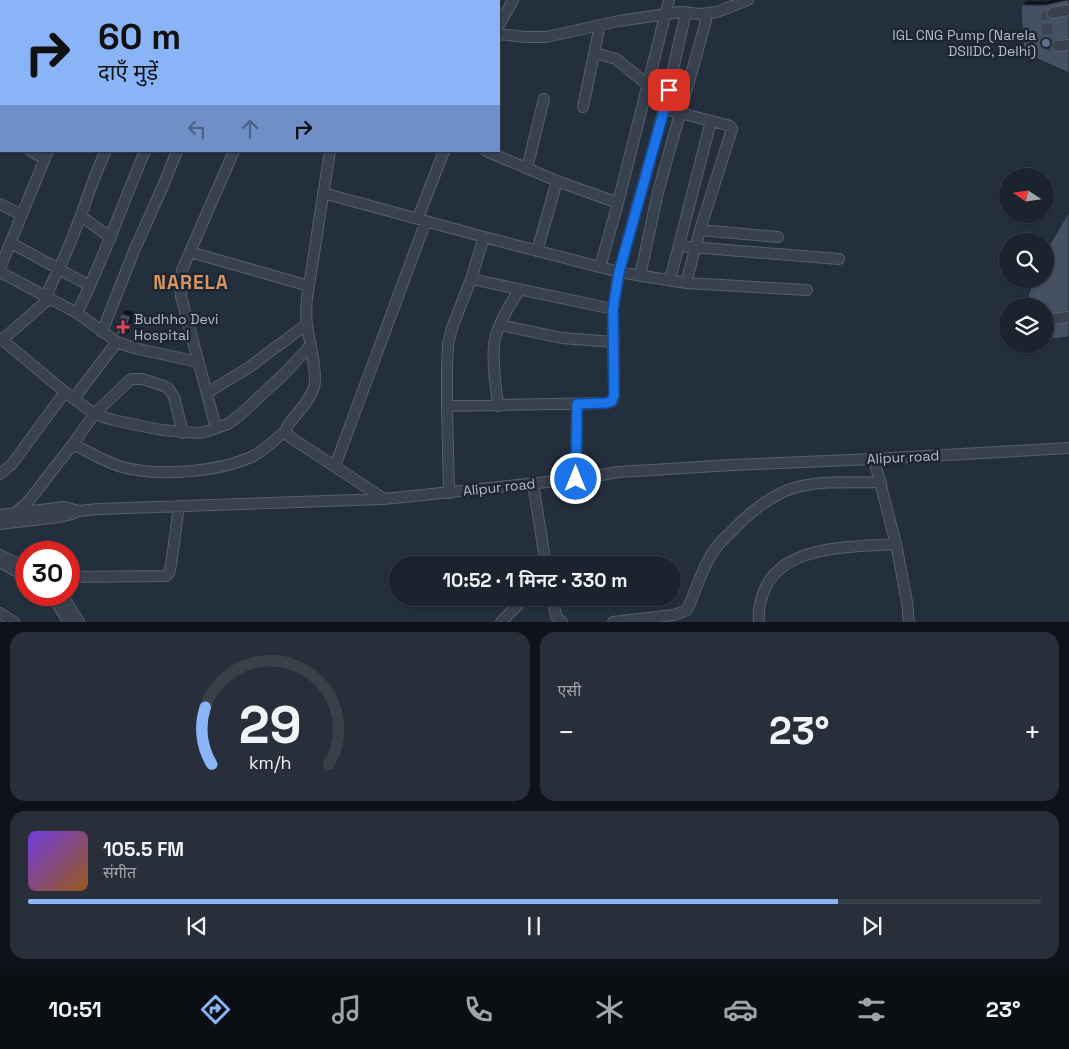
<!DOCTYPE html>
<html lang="hi">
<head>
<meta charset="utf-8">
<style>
  :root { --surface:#1b232e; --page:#282f3a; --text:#f1f3f6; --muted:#a0a4aa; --line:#39404a; --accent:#8ab4f8 }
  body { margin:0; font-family:"Space Grotesk","Noto Sans Devanagari",sans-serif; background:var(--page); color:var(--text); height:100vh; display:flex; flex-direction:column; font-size:19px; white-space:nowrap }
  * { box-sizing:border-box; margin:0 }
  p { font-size:16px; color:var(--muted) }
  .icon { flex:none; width:28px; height:28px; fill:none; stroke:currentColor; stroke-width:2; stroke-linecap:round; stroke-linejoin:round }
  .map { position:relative; height:622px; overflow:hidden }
  .details { display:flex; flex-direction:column; gap:10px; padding:10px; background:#0f1319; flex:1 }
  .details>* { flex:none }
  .guide { position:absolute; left:0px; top:0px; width:500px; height:152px; box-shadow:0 1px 4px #0004,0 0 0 1px var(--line); background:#8ab4f8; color:#111; overflow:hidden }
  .needle { width:32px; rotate:283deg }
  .buttons { position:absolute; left:999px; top:168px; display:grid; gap:10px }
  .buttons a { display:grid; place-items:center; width:55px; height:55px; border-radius:50%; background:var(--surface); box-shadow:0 1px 4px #0004,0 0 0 1px var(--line); font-size:25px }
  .speed { position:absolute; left:15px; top:541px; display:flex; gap:10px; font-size:25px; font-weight:700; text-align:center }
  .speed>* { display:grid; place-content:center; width:65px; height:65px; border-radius:50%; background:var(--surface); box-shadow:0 1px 4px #0004,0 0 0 1px var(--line); line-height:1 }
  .speed .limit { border:8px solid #d22; background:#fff; color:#111 }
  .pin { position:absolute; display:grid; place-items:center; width:42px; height:42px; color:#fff; margin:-21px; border-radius:10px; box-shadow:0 2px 8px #0006 }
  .me { position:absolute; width:55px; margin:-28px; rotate:0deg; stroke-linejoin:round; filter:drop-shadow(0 0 4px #0008) }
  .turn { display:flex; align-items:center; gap:18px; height:105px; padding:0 15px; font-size:22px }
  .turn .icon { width:65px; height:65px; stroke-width:2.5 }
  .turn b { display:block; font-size:35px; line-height:42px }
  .lanes { display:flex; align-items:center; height:48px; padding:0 15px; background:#0003; justify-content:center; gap:25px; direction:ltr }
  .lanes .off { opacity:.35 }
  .big { font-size:38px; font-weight:600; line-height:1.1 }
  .details .tile { flex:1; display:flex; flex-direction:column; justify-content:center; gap:8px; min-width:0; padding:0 18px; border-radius:15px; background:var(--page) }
  .details .dial { align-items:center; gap:0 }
  .dial svg { height:130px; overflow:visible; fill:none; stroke:var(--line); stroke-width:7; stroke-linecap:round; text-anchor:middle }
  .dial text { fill:var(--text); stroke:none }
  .song { display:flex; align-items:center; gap:15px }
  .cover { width:60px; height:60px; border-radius:8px; background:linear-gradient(135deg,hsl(260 70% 55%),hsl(30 70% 35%)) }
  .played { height:5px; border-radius:2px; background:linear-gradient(90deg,var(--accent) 80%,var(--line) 80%) }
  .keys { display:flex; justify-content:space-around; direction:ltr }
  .heat { display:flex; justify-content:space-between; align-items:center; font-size:28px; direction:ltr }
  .details .tiles { flex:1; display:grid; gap:10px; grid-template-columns:1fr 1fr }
  .tile:last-child { grid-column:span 2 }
  .trip { position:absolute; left:389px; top:556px; width:292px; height:50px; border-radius:25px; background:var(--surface); box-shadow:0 1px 4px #0004,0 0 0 1px var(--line); font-weight:600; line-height:50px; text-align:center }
  .dock { display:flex; height:80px; justify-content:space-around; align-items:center; background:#0b0e12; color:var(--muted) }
  .dock .icon { width:35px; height:35px }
  .dock .current { color:var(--accent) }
  .dock b { font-size:22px; color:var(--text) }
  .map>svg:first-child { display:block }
  .building { fill:#455162; stroke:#1f2835; filter:url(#shadow) }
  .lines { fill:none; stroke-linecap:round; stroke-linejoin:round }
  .minor-tunnel { stroke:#3a4453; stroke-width:10; stroke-dasharray:10 5; stroke-linecap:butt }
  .minor-casing { stroke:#565f6c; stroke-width:12 }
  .minor { stroke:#38414e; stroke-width:10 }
  .route-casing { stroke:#114b97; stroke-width:12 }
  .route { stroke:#1a73e8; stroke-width:9 }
  .service-dot { fill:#5c6f8a; stroke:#1d2633; stroke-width:2 }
  .health-dot { fill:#e0444e; stroke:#1d2633; stroke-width:2 }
  .labels { text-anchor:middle; stroke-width:5; stroke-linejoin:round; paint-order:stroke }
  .poi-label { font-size:14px; fill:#b4bcc9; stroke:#1d2633; text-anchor:end }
  .street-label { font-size:14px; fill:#b4bcc9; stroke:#1d2633 }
  .district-label { font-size:19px; font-weight:bold; letter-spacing:1px; fill:#d59563; stroke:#1d2633 }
</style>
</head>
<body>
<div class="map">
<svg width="1069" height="622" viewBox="0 0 1069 622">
  <defs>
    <filter id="shadow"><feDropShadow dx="3.5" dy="-3.5" stdDeviation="0" flood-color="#0009"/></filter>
  </defs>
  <rect width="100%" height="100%" fill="#242f3e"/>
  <path class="building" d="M1067,0h2v73l-45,-20 -3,-42 1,-6h23z
    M1069,212v125l-24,3v-34h-19l2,-9 5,-18h12v-27z
    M121,314l9,2 -5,20 -9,-2z"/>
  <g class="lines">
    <path class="minor-tunnel" d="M1052,13l-6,3v3l2,26 1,1h8"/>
    <g class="minor-casing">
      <path id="minor" d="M159,0l4,1
        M279,0l3,1
        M105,1v-1
        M373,1l1,-1
        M461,1l1,-1
        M1052,13l17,-3
        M700,14l17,-2 31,-12
        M499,25l14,-25
        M499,34l26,3h21l73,-16 61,-9 20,2 3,2 3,5 -48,171 -18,84
        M0,37l1,-3
        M1057,46l12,-1
        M0,53h1
        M595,53l21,6 32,26
        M0,93l1,1
        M583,107l17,-82
        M664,109l63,16 3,1 2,3 -32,101 -14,53
        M0,133l1,1
        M31,151l14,8
        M330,151l-23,147c-1,9 -1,18 0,27 2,15 11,48 7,62 -4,14 -17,26 -26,38l-2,5 4,7 94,62
        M486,151l71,30 61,22
        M527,168l17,-69
        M323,193l161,44 135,35 67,11 121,7
        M0,204l22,11
        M81,216l30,22
        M418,218l26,-67
        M700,230l78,7
        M11,243l79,43
        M679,246l160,13
        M537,251l20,-70
        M190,252l119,34
        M600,267l18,-64 51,-203
        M0,268l48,-117
        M0,272l77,41 40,29 17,6 64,14
        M471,279l142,30
        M670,280l41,-159
        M46,296c10,-22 22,-45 30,-68 11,-27 17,-51 30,-77
        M77,313c26,-52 45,-108 68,-162
        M1045,320l24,-3
        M500,325l62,13 52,4
        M102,332l32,-81 29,-65 14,-35
        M0,338l65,54 24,18 14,7 10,3 48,10 38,3 9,-2 20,-7 13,-10 42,-39 28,-30
        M2,340l48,-42
        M207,393l41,-25 59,-44
        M74,398l43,-56
        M447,406l159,-3 6,-2 2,-6v-7l-1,-79 6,-37 45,-163 22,-97
        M498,406c-2,-19 -7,-50 -3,-67 4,-17 15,-34 24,-49
        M216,428l-35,-132 -1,-13 2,-13 52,-119
        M73,444c16,8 32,18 49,23 36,10 98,5 131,-11 13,-7 23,-17 33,-26
        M874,459l22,85 11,58 2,20
        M335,466l91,-245
        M0,474l12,-10 53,-72
        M576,479l1,-75
        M533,484l13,81
        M449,493l-2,-87v-41l1,-21 4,-16 19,-49 13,-42
        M16,512l11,-9 46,-59 22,-31 36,-34h11l22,7 4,2 6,9 9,36
        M0,515l64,-8 15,4
        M0,524l60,-7 12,-3 7,-3 20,-2 285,-10 192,-20 43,-7 113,-7 142,-6 195,-11
        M0,555l26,13
        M0,562l26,15
        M69,577l97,-1 3,-3 2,-8 8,-59
        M51,595l18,27
        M62,595l17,27
        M553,598l3,18 6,6
        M0,613l14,9
        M501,622l24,-24
        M613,622l61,-7 13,-5c8,-17 13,-36 23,-53 5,-10 13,-18 22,-26 18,-19 39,-37 65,-44 26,-7 57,-4 84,-5
        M759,622c-1,-11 1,-21 5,-31 18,-47 90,-44 132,-47"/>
    </g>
    <use href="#minor" class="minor"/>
  </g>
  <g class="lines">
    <g class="route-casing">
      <path id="route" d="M576,479l1,-75 29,-1 6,-2 2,-6 -1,-86 6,-37 45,-162 5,-20"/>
    </g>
    <use href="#route" class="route"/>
  </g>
  <circle class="service-dot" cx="1046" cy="43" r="5"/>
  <path class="health-dot" d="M120.5 319.5h5v5h5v5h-5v5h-5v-5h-5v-5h5z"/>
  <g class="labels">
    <g class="poi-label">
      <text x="1036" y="40">IGL CNG Pump (Narela<tspan x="1036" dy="16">DSIIDC, Delhi)</tspan></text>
      <text x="134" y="324" text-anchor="start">Budhho Devi<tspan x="134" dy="16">Hospital</tspan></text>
    </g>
    <g class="street-label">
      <text transform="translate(903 457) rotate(-3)" y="5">Alipur road</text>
      <text transform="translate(499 487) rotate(-6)" y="5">Alipur road</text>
    </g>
    <g class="district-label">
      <text x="191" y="289">NARELA</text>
    </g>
  </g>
</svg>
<div class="buttons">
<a><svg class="needle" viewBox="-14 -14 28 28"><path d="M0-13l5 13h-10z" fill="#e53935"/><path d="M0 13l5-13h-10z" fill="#a0a4aa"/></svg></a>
<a><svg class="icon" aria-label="search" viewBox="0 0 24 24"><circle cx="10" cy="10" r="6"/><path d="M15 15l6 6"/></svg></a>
<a><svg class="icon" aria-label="layers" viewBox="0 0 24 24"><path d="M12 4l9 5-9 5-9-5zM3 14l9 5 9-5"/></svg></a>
</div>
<div class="speed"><div class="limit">30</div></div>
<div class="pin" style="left:669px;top:90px;background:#d93025"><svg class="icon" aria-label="arrive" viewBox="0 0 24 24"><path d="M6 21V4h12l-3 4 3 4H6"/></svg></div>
<svg class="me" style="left:576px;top:479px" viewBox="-20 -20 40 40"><circle r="17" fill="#1a73e8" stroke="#fff" stroke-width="3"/><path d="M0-11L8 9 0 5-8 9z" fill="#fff"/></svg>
<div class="trip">10:52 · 1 मिनट · 330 m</div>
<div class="guide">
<div class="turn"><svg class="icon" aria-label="right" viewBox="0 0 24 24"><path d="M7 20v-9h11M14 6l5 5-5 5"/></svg><div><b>60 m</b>दाएँ मुड़ें</div></div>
<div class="lanes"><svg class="icon off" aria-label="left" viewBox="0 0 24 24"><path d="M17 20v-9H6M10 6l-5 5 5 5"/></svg><svg class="icon off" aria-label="ahead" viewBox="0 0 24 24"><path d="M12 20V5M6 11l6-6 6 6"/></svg><svg class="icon" aria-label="right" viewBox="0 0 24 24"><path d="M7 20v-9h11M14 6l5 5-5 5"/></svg></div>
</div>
</div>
<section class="details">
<div class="tiles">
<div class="tile dial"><svg viewBox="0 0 100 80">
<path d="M14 69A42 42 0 1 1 86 69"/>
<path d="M14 69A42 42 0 0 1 10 34" stroke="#8ab4f8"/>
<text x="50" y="56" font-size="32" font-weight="700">29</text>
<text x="50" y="72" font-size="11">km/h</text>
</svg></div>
<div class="tile"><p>एसी</p>
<div class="heat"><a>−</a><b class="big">23°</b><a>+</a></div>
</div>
<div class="tile">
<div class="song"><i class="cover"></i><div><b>105.5 FM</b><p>संगीत</p></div></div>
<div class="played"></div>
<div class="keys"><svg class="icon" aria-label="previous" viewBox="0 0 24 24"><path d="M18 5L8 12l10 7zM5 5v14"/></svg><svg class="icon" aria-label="pause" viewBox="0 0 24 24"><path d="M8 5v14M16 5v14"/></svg><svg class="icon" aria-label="next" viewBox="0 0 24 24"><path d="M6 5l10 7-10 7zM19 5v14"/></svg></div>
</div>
</div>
</section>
<nav class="dock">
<b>10:51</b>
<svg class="icon current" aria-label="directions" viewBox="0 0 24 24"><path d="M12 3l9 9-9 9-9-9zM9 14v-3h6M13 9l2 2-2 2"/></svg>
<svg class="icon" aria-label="music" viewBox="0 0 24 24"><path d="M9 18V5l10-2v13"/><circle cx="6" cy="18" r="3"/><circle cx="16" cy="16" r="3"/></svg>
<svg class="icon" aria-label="phone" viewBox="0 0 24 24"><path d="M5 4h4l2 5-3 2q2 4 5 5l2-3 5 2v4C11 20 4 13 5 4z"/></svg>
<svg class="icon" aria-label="climate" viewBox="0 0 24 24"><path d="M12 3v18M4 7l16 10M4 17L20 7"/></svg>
<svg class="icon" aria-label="car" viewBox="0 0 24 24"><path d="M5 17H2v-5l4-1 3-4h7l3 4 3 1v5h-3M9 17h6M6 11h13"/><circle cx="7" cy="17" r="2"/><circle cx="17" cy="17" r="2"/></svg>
<svg class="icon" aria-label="filters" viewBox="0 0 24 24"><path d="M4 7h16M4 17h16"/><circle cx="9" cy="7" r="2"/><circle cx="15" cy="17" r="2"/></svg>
<b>23°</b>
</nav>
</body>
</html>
